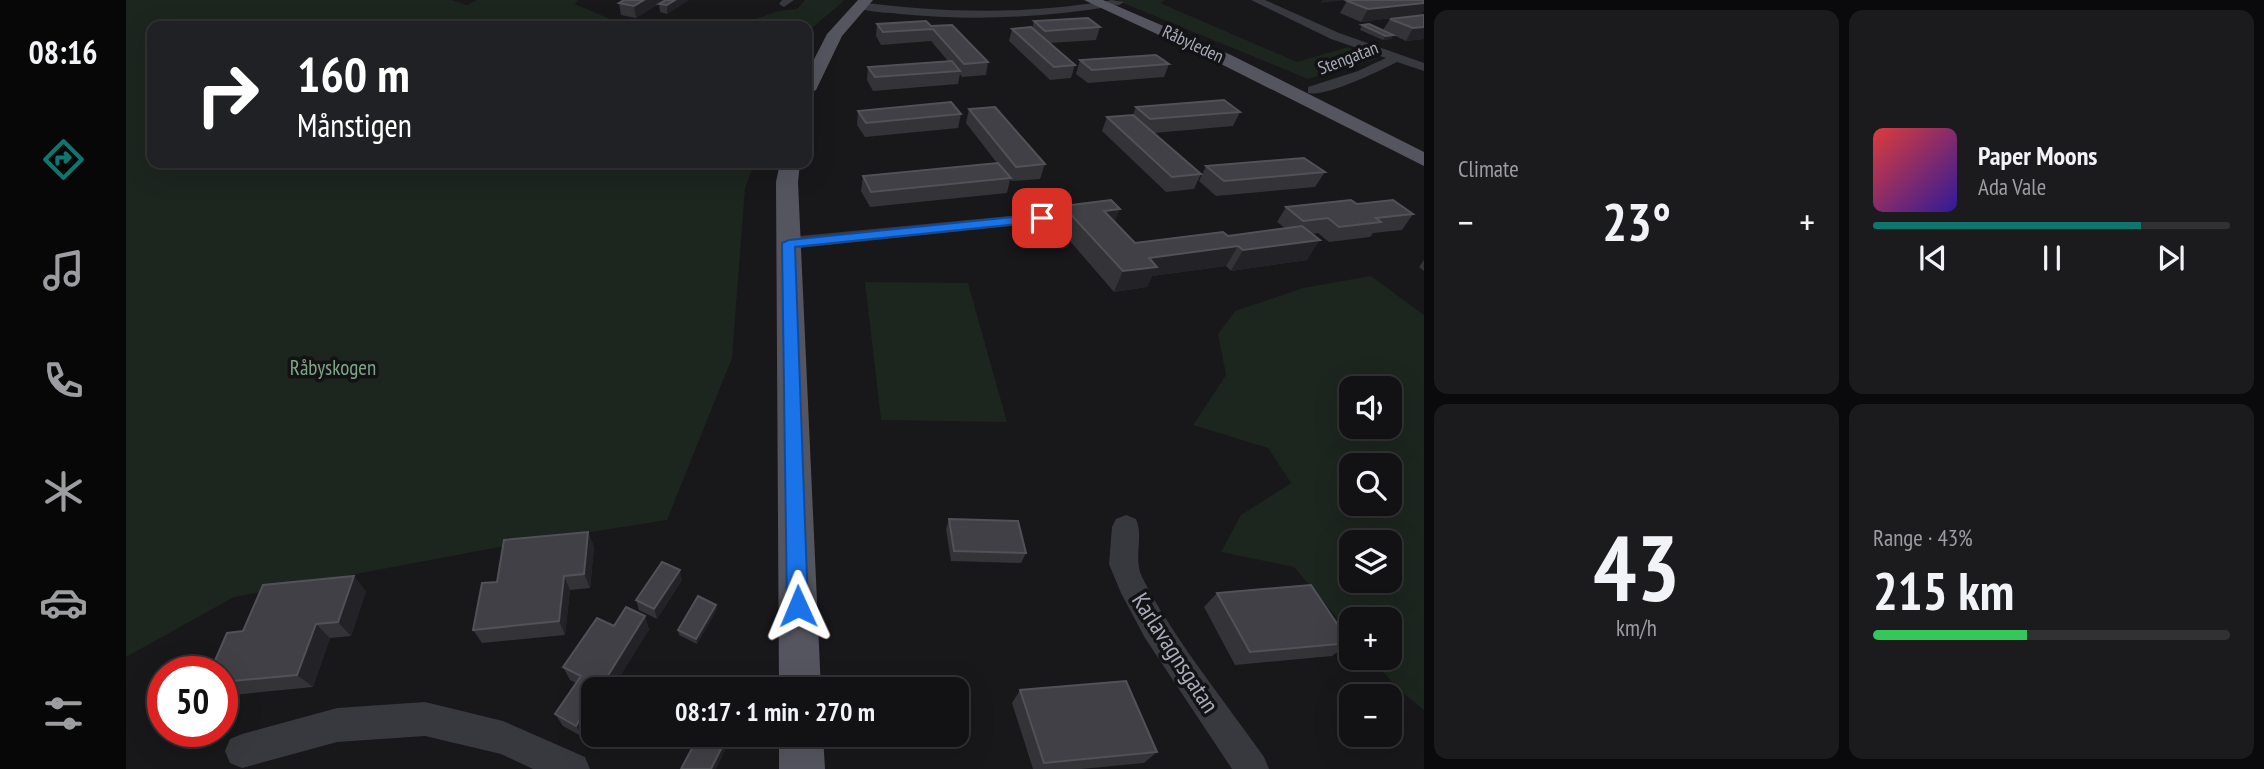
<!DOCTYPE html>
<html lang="en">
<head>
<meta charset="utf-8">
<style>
  :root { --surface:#121114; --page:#1b1a1d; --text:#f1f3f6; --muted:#9c9da0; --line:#313134; --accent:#0f766e }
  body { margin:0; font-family:"PT Sans Narrow",sans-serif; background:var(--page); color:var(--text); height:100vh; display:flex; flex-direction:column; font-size:26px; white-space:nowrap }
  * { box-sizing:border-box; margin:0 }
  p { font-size:23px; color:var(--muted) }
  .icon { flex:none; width:38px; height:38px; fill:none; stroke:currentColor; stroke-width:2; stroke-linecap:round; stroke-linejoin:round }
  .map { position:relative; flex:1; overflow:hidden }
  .panel { display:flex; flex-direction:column; gap:10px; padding:10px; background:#0a090b; width:840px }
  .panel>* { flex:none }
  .banner { position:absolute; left:21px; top:21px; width:665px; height:147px; border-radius:14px; box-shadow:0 7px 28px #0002,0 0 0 2px var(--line); background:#202124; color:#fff; overflow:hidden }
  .tools { position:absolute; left:1213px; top:376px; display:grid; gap:14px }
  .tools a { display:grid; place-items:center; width:63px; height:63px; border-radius:14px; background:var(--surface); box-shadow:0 7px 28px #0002,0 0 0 2px var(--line); font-size:35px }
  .speed { position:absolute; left:21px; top:656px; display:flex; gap:14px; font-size:35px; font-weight:700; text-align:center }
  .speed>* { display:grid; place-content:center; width:91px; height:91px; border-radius:50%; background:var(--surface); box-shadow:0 7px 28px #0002,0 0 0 2px var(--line); line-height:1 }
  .speed .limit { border:10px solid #d22; background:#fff; color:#111 }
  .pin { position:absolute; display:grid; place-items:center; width:60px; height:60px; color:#fff; margin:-30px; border-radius:14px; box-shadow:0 4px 10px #0006 }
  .me { position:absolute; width:77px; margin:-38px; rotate:359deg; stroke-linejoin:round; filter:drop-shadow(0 0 5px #0008) }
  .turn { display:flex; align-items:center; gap:24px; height:147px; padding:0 35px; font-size:32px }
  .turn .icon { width:91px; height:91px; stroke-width:2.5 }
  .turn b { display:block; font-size:49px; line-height:60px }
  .big { font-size:52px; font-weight:800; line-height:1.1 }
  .panel .tile { flex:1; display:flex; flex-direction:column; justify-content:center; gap:10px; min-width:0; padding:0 24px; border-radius:14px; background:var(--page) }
  .panel .dial { align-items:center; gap:0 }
  .dial b { font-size:91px; line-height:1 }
  .song { display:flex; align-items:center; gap:21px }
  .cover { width:84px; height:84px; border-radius:10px; background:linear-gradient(135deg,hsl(0 70% 55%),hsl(250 70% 35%)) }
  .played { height:7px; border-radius:4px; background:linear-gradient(90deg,var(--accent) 75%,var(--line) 75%) }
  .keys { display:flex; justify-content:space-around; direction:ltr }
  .heat { display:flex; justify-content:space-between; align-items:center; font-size:38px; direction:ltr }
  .charge { height:10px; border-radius:5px; background:linear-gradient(90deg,#34c759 43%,var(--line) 0) }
  .panel .tiles { flex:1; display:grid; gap:10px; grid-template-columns:repeat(2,1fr) }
  .trip { position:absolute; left:455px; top:677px; width:388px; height:70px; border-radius:14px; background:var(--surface); box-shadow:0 7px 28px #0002,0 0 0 2px var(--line); font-weight:800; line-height:70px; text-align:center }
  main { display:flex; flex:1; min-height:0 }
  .menu { display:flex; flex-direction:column; width:126px; justify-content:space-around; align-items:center; background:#070708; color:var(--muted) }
  .menu .icon { width:49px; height:49px }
  .menu .selected { color:var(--accent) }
  .menu b { font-size:32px; color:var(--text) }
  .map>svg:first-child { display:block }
  .green { fill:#1d251f; fill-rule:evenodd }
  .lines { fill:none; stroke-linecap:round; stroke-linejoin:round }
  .minor { fill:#38383f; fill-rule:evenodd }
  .major { fill:#54555e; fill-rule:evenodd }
  .wall { fill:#343338 }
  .shaded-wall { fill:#232226 }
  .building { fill:#404046; stroke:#515158; stroke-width:2 }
  .route { fill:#1a73e8; stroke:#114b97; stroke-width:2 }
  .labels { text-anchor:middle; stroke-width:7; stroke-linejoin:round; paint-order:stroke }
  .far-street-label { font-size:18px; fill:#a9acba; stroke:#131215 }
  .park-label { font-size:21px; fill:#7fa686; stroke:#131215 }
  .near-street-label { font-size:24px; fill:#a9acba; stroke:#131215 }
</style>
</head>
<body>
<main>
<nav class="menu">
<b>08:16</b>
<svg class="icon selected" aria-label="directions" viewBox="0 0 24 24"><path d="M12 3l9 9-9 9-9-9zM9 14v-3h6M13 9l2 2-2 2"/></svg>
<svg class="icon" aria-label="music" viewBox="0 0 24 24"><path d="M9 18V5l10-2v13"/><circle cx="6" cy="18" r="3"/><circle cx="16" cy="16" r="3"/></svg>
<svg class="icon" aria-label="phone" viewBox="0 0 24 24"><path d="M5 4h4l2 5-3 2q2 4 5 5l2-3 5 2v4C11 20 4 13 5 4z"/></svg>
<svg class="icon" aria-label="climate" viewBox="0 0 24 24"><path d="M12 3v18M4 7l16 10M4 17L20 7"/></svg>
<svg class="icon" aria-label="car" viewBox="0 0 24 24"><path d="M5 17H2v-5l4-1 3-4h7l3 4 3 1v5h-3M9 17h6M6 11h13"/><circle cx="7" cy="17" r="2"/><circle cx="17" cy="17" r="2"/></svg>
<svg class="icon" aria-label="filters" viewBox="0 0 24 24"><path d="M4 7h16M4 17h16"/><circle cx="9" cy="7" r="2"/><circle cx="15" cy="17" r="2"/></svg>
</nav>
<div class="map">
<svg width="1298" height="769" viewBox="0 0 1298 769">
  <rect width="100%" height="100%" fill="#18171a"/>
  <path class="green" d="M0,0h326l15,5 10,-5h101l-3,4 49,21 60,-6 58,5 36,-13 19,-2 8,-9h40l-38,32v-6h-655v137h602l-9,26 -13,169 -65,162 -152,24 -281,53 -108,60z
    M990,0h50l-6,3 137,59 51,-15 29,12 -69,20z
    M1245,276l53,39v395l-27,-22 -25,-30h18v-38h-39v14l-57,-67 -73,-15 20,-37 50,-32 -23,-35 -75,-23 33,-50 -8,-41 17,-23 68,-23zM1225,388h39v39h-39zM1225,466h39v38h-39zM1225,542h39v39h-39z
    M739,282l103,1 39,139 -126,-2z"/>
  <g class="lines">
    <path class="minor" d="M656,0h12l-10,7 -5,-3z
      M986,0l12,2 -5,3c-73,13 -145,16 -219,9 -14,-2 -36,-1 -46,-9l5,-3c85,11 168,13 253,-2z
      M1125,0h14l74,33 85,30v8l-27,-9c-18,9 -70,35 -89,31v-6l50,-16 28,-13 -55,-19z
      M916,213l6,1 3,4 -3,4 -259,27 -9,-6 9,-6z
      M1000,515l10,4c8,18 -3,39 6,58 31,61 82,123 122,180l5,12h-37l-87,-131 -24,-45 -12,-29 3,-37 4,-8z
      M299,702l78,19 82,36 5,12h-57l-32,-15 -76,-18 -88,6 -95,26 -12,-5 -5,-12 5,-12 12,-5 95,-26z"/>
    <path class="major" d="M732,0h15l-31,36 -26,54 -9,5v-22l20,-39z
      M958,0h19l128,55 193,97v14l-205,-103z
      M654,163h20l-2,19 23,508h-42l-3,-508z
      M653,735h44l2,34h-46z"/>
  </g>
  <path class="wall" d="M539,0l-29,18 -15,-3 -2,-12z
    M540,0h23l-22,14 -7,-2 -1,-8z
    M1221,1l75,13 -61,8 -21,-9z
    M1298,15v24l-18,2 -13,-6 -2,4 -8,1 -23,-10 2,-5 21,5 7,-11z
    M908,21l66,6 -4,13 -47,3 26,22 -4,13 -21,2 -41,-39 3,-12 20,-1z
    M751,24l54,2 57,36 -2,13 -24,2 -2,-3 -2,10 -85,7 -6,-11 1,-13 80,-6 -17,-20 -50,4 -5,-9z
    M954,60l89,4 -5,13 -76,6 -12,-9z
    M1010,107l104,5 -7,14 -79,7 47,41 -7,15 -28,3 -64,-61 5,-14 26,-2z
    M843,109l76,55 -5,15 -28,2 -2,-1 -3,13 -137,14 -9,-16 2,-15 134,-13 -31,-40z
    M732,111l103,3 -3,14 -93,9 -8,-12z
    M1080,166l119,6 -10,15 -99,9 -17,-15z
    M1231,204l56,10 -11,16 -29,3 -3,4 -41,5 -11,-9 -6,1 -5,26 -76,11 -5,-5 -74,10 -5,11 -33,5 -57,-66 6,-20 52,17 20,20 93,-7 57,-8 -8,-6 9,-15z
    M1298,260v11l-5,-4z
    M823,519l77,34 -5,10 -70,-2 -5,-32z
    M462,532l6,15 -4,41 -20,2 -5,45 -83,8 -9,-13 24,-48z
    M556,580l-25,39 -18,-9 -3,-10z
    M240,591l-15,45 -21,2 -17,49 -91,9v-24l21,-41z
    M1091,593l133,50 -18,13 -97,9 -31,-58z
    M591,609l-20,35 -18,-9 -1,-5z
    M519,616l4,14 -56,60v30l-10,17 -20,-11 -8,-12 21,-31 -6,-3 -7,-13 51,-41z
    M894,690l137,62 -13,11 -63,6h-48l-21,-66z"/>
  <path class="shaded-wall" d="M518,0h21l-29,18 -2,-12z
    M549,0h14l-22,14v-9z
    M1196,0h26l-27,3z
    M1298,3v8l-2,3 -61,8 7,-13z
    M1298,27v12l-18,2 7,-13z
    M1267,35l-2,4 -8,1 3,-4z
    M994,209l-8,20 -8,-18z
    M1194,240l-13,20 -76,11 12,-21z
    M1112,246l-12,20 -74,10 -5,11 -33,5 9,-21 26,-13z
    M462,532l6,15 -4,41 -6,-14z
    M554,570l2,10 -25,39 -3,-10z
    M228,576l12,15 -15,45 -13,-14z
    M438,576l6,14 -5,45 -6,-14z
    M590,605l1,4 -20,35 -1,-5z
    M519,616l4,14 -37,60h-13z
    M190,624l14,14 -17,49 -16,-12z
    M467,698v22l-10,17 -7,-11z
    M602,735h5l-17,34h-5z"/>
  <path class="building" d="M498,0h20l-10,6 -15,-3z
    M540,0h9l-8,5 -8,-1z
    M1227,0h71v3l-56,6 -21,-8z
    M1298,15v12l-11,1 -23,-9z
    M962,18l12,9 -55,4 -11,-10z
    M800,21l5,5 21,-1 36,37 -24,2 -31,-35 -50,3 -6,-8z
    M1243,24l24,11 -7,1 -24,-11z
    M905,27l44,38 -21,2 -42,-38z
    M1030,55l13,9 -77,6 -12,-10z
    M826,61l8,10 -85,6 -7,-10z
    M1098,100l16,12 -90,7 -14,-12z
    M825,102l10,12 -95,9 -8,-12z
    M869,107l50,57 -29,3 -47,-58z
    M1007,115l68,59 -29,3 -65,-60z
    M1178,158l21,14 -101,9 -18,-15z
    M872,163l13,15 -140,14 -8,-16z
    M985,200l9,9 -16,2 31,32 88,-11 5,4 74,-10 18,14 -77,10 -5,-4 -89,12 8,9 -34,4 -60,-65z
    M1225,200l6,4 36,-4 20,14 -37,4 5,4 -42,5 -11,-9 -25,3 -17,-14z
    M823,519l69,2 8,32 -72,-2z
    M462,532l-4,42 -20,2 -5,45 -86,9 9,-47 15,-1 7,-42z
    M536,562l18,8 -26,39 -18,-9z
    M228,576l-16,46 -22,2 -19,51 -75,7v-10h-12l17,-39 16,-2 20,-46z
    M1185,585l39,58 -100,9 -33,-59z
    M572,596l18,9 -20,34 -18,-9z
    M500,607l19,9 -46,74h-6v8l-17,28 -21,-12 26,-38 -18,-9 34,-49 17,8z
    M1000,681l31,71 -113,11 -24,-73z
    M573,735h29l-17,34h-30z"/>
  <path class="route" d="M916,214l5,1v6l-252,26 13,359 -3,7 -7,3 -8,-3 -3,-7 -5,-363 7,-3z"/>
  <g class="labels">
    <g class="far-street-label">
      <text transform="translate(1067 44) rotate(25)" y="6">Råbyleden</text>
      <text transform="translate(1222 58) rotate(-21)" y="6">Stengatan</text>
    </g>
    <g class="park-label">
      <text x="207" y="375">Råbyskogen</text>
    </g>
    <g class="near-street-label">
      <text transform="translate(1049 653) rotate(57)" y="8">Karlavagnsgatan</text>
    </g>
  </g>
</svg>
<div class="tools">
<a><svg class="icon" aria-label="sound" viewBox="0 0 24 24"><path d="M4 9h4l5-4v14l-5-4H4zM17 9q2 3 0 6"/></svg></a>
<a><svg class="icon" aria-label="search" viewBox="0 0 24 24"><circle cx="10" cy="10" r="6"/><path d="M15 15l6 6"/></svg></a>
<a><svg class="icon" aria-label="layers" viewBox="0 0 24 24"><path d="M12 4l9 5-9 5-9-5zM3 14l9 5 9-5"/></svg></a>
<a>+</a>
<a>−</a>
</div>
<div class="speed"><div class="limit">50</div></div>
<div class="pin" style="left:916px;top:218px;background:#d93025"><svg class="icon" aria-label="arrive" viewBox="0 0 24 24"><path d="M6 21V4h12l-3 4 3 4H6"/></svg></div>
<svg class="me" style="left:672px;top:606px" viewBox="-20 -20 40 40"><path d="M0-17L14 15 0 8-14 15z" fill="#1a73e8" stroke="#fff" stroke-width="4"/></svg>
<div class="trip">08:17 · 1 min · 270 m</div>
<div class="banner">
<div class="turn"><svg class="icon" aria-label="right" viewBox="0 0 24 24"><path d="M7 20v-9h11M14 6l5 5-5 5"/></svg><div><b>160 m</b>Månstigen</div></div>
</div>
</div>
<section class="panel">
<div class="tiles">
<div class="tile"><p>Climate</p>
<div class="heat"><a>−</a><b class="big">23°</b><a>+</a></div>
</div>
<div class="tile">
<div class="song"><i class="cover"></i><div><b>Paper Moons</b><p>Ada Vale</p></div></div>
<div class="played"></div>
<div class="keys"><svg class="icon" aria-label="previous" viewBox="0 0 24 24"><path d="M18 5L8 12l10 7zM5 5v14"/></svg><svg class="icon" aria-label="pause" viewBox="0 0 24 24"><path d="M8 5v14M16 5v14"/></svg><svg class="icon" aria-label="next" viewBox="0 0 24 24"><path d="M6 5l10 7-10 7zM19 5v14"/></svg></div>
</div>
<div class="tile dial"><b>43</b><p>km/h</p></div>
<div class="tile"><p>Range · 43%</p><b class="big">215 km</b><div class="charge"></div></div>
</div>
</section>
</main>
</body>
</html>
